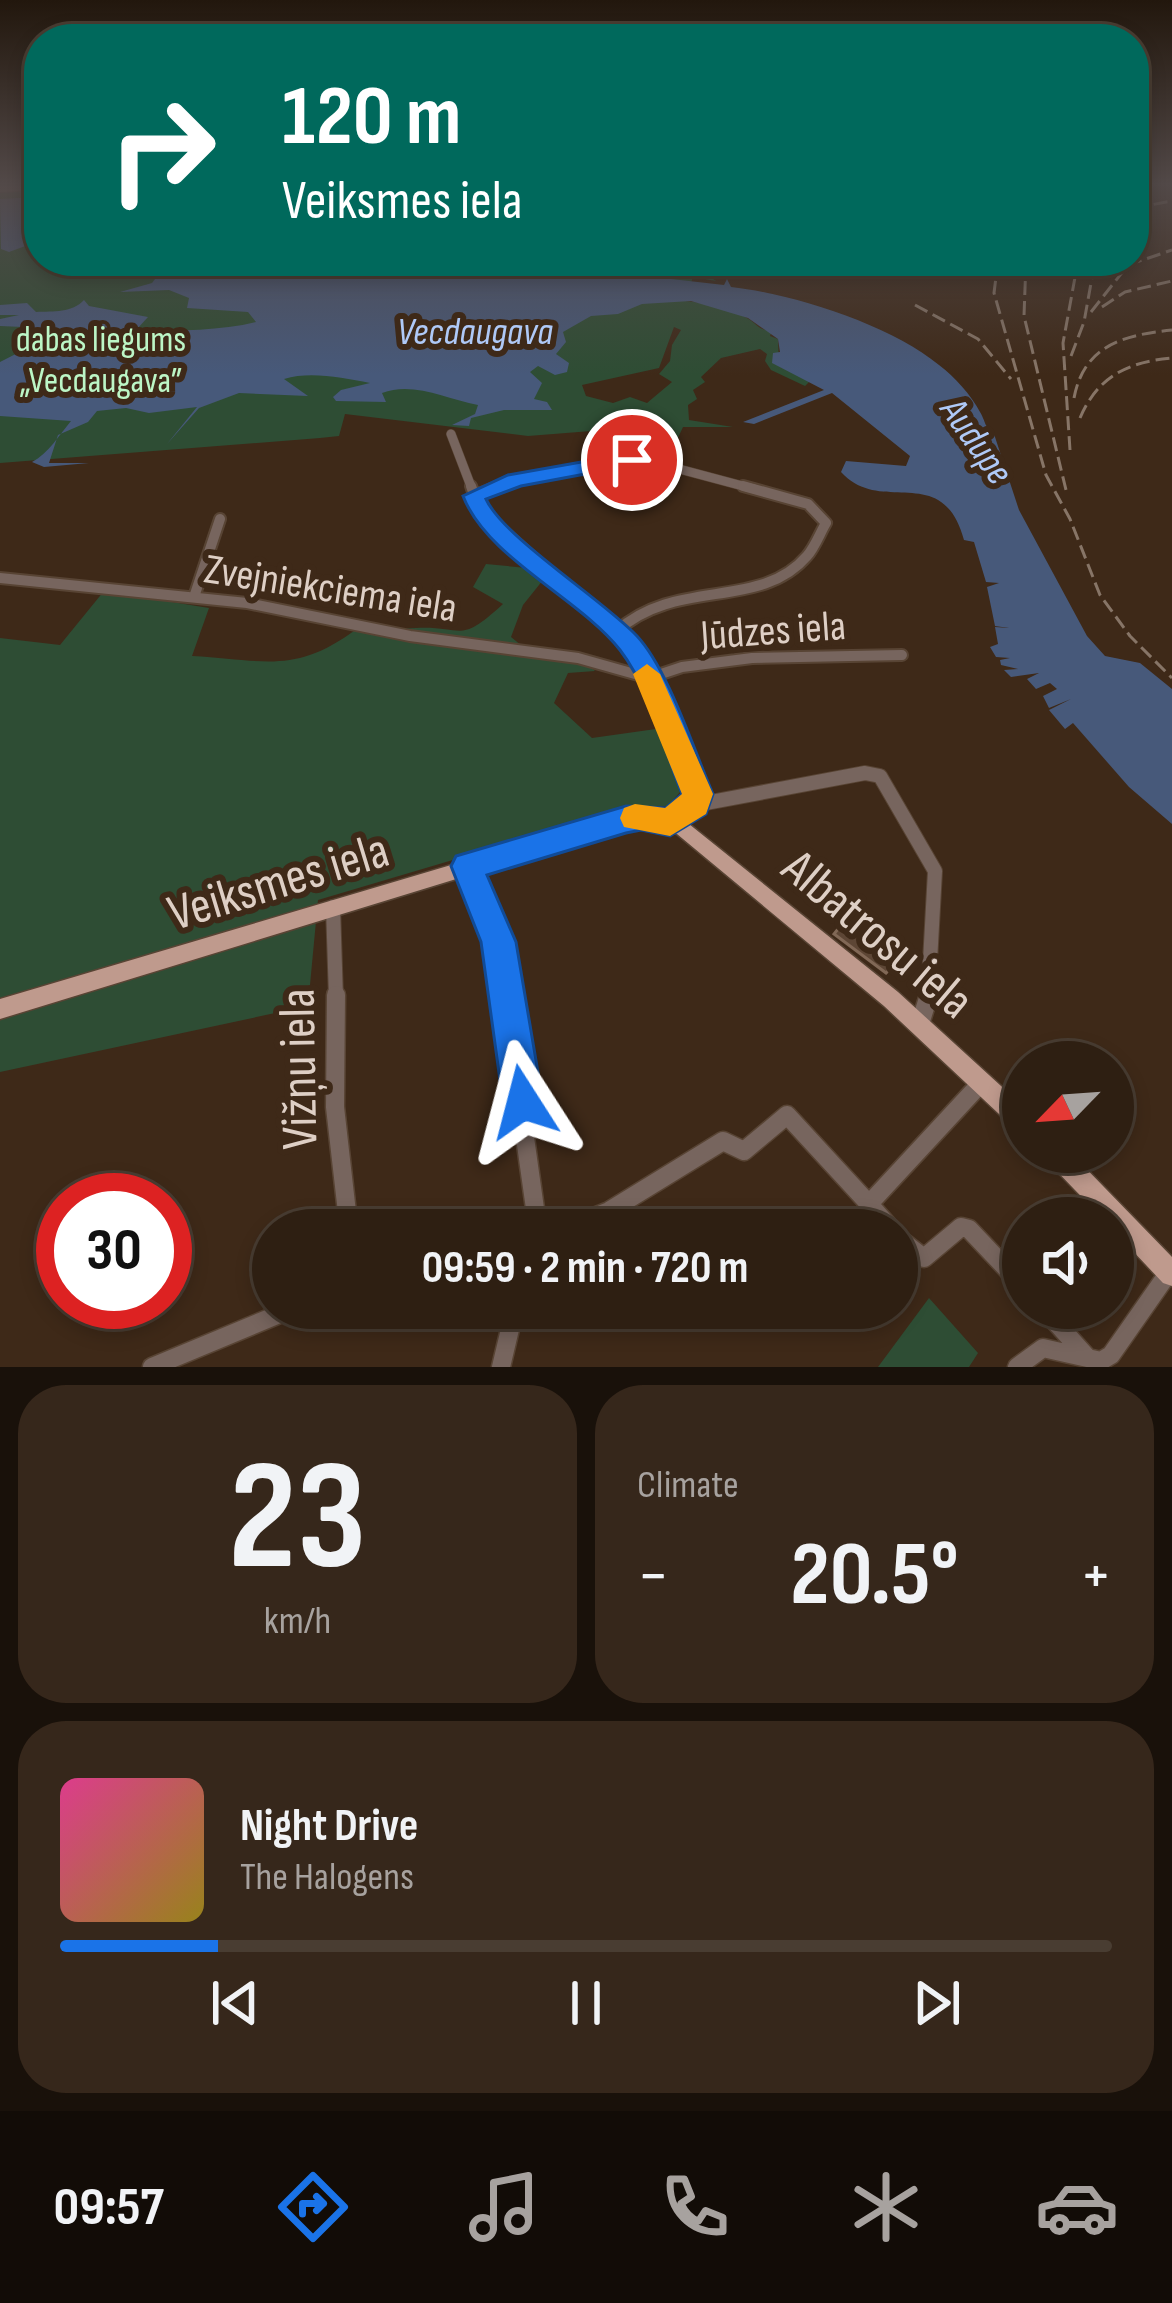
<!DOCTYPE html>
<html lang="en">
<head>
<meta charset="utf-8">
<style>
  :root { --surface:#2e1f12; --page:#36271b; --text:#f1f3f6; --muted:#a7a29f; --line:#493d32; --accent:#1a73e8 }
  body { margin:0; font-family:"Sofia Sans Condensed",sans-serif; background:var(--page); color:var(--text); height:100vh; display:flex; flex-direction:column; font-size:45px; white-space:nowrap }
  * { box-sizing:border-box; margin:0 }
  p { font-size:39px; color:var(--muted) }
  .icon { flex:none; width:66px; height:66px; fill:none; stroke:currentColor; stroke-width:2; stroke-linecap:round; stroke-linejoin:round }
  .map { position:relative; height:1367px; overflow:hidden }
  .sheet { display:flex; flex-direction:column; gap:18px; padding:18px; background:#19110a; flex:1 }
  .sheet>* { flex:none }
  .top-card { position:absolute; left:24px; top:24px; width:1125px; height:252px; border-radius:48px; box-shadow:0 6px 18px #0003,0 0 0 3px var(--line); background:#00695c; color:#fff; overflow:hidden }
  .needle { width:78px; rotate:245deg }
  .fabs { position:absolute; left:1002px; top:1041px; display:grid; gap:24px }
  .fabs a { display:grid; place-items:center; width:132px; height:132px; border-radius:50%; background:var(--surface); box-shadow:0 6px 18px #0003,0 0 0 3px var(--line); font-size:60px }
  .speed { position:absolute; left:36px; top:1173px; display:flex; gap:24px; font-size:60px; font-weight:700; text-align:center }
  .speed>* { display:grid; place-content:center; width:156px; height:156px; border-radius:50%; background:var(--surface); box-shadow:0 6px 18px #0003,0 0 0 3px var(--line); line-height:1 }
  .speed .limit { border:18px solid #d22; background:#fff; color:#111 }
  .pin { position:absolute; display:grid; place-items:center; width:102px; height:102px; color:#fff; margin:-51px; border:6px solid #fff; border-radius:50%; box-shadow:0 3px 12px #0007 }
  .me { position:absolute; width:132px; margin:-66px; rotate:351deg; stroke-linejoin:round; filter:drop-shadow(0 0 9px #0008) }
  .turn { display:flex; align-items:center; gap:42px; height:252px; padding:0 60px; font-size:54px }
  .turn .icon { width:156px; height:156px; stroke-width:2.5 }
  .turn b { display:block; font-size:84px; line-height:102px }
  .big { font-size:90px; font-weight:700; line-height:1.1 }
  .sheet .tile { flex:1; display:flex; flex-direction:column; justify-content:center; gap:18px; min-width:0; padding:0 42px; border-radius:48px; background:var(--page) }
  .sheet .dial { align-items:center; gap:0 }
  .dial b { font-size:156px; line-height:1 }
  .song { display:flex; align-items:center; gap:36px }
  .cover { width:144px; height:144px; border-radius:18px; background:linear-gradient(135deg,hsl(330 70% 55%),hsl(50 70% 35%)) }
  .played { height:12px; border-radius:6px; background:linear-gradient(90deg,var(--accent) 15%,var(--line) 15%) }
  .keys { display:flex; justify-content:space-around; direction:ltr }
  .heat { display:flex; justify-content:space-between; align-items:center; font-size:66px; direction:ltr }
  .sheet .tiles { flex:1; display:grid; gap:18px; grid-template-columns:1fr 1fr }
  .tile:last-child { grid-column:span 2 }
  .trip { position:absolute; left:252px; top:1209px; width:666px; height:120px; border-radius:60px; background:var(--surface); box-shadow:0 6px 18px #0003,0 0 0 3px var(--line); font-weight:700; line-height:120px; text-align:center }
  .tab-bar { display:flex; height:192px; justify-content:space-around; align-items:center; background:#120c07; color:var(--muted) }
  .tab-bar .icon { width:84px; height:84px }
  .tab-bar .selected { color:var(--accent) }
  .tab-bar b { font-size:54px; color:var(--text) }
  .map>svg:first-child { display:block }
  .green { fill:#2e4d34; fill-rule:evenodd }
  .water { fill:#47597a }
  .building { fill:#5d4635; stroke:#816856; stroke-width:3 }
  .lines { fill:none; stroke-linecap:round; stroke-linejoin:round }
  .minor-far4-casing { stroke:#584434; stroke-width:8 }
  .minor-far3-casing { stroke:#584434; stroke-width:10 }
  .minor-far2-casing { stroke:#584434; stroke-width:14 }
  .minor-far1-casing { stroke:#584434; stroke-width:16 }
  .minor-casing { stroke:#584434; stroke-width:21 }
  .major-casing { stroke:#584434; stroke-width:3 }
  .minor-far4 { stroke:#77655e; stroke-width:6 }
  .minor-far3 { stroke:#77655e; stroke-width:9 }
  .minor-far2 { stroke:#77655e; stroke-width:10 }
  .minor-far1 { stroke:#77655e; stroke-width:14 }
  .minor { stroke:#77655e; stroke-width:18 }
  .major { fill:#bf9a8d; fill-rule:evenodd }
  .rail { stroke:#877567; stroke-width:3; stroke-dasharray:14 6; stroke-linecap:butt }
  .route { fill:#1a73e8; stroke:#114b97; stroke-width:3 }
  .slow { fill:#f59e0b }
  .labels { text-anchor:middle; stroke-width:12; stroke-linejoin:round; paint-order:stroke }
  .far-park-label { font-size:36px; fill:#bcf6c6; stroke:#3e2918 }
  .far-water-label { font-size:39px; font-style:italic; fill:#afc9f7; stroke:#3e2918 }
  .street-label { font-size:42px; fill:#decfc5; stroke:#3e2918 }
  .near-street-label { font-size:51px; fill:#decfc5; stroke:#3e2918 }
</style>
</head>
<body>
<div class="map">
<svg width="1172" height="1367" viewBox="0 0 1172 1367">
  <rect width="100%" height="100%" fill="#3e2918"/>
  <path class="green" d="M0,183h39v78h660l-5,15 12,-2 10,7 -23,-4 -8,24c20,2 42,6 60,16 12,6 12,13 27,14l-2,5 8,3 1,27 31,15 -5,5 -34,-16 -6,-9 2,-7 -7,-5 -39,9 -20,19 4,5 -12,8 4,9 -9,6 1,15 44,7h-50l-7,15 -17,-1 -12,12 -15,-1 9,-18 -14,-5 -2,15 -11,6 -10,-20 -76,6 -183,-22 -6,22 -19,2 -320,25zM674,327l7,3 -9,15 -2,16 -11,13 13,8 -25,21 -17,-6 -17,6 -27,-7 -4,-11 77,-17z
    M486,564l41,4 16,12 -20,25 -12,32 21,17 56,10 7,7 -27,2 -14,30 38,35 71,-10 17,64 -12,14 -37,1 -313,93 -10,106 -308,66v-434l60,7 44,-54 105,17 -17,48c74,4 103,19 166,-28 22,5 36,1 58,0 50,-2 42,17 87,-24l-30,-17z
    M929,1298l49,55 -9,14h-91z"/>
  <path class="water" d="M39,197v44l-30,11 -8,-3 -1,-50z
    M217,261h382l46,15 79,9 3,-6 4,8c64,7 159,38 208,78 16,12 32,30 41,47 6,10 4,15 14,22l25,76 68,126 18,20 35,7 32,26v135l-43,-37 -56,-64 -8,6 -16,-19 22,-11 -22,9 -6,-12 14,-7 -7,-6 -14,6 -9,-10 12,-6 -28,4 -7,-7 14,-1 -17,-4 -1,-5 10,-2 -14,-1 -6,-10 8,-3 -3,-17 14,1 -14,-2 -8,-39 12,-4 -13,-1 -12,-40 -10,-2c-22,-80 -82,-23 -123,-68l5,-11 60,5 4,-10 -78,-63 -78,31 -11,-2 81,-32 -52,-27 1,-10 7,-1 -2,-13 -30,-21 -57,-17 -49,3 -24,10 -27,2 -28,16 3,10 -10,12 13,9 -2,9 -12,3 -17,-9 -8,6 12,11 -8,16 13,3 5,8h-48l-33,8 -2,8 -17,-1 23,-11 3,-9c-32,-6 -65,-24 -96,-12l4,9 -50,-1 -3,-4 8,-7 29,-7c-28,-5 -59,-12 -86,-4l24,17 -69,-3 -40,15 -32,36 30,-37 -48,6 -23,-5 -29,3 -9,11 -30,13 -9,28h40l-45,4 -12,-5c16,-8 28,-28 39,-41l-71,-5v-54l53,-27 -34,4 -4,-3 8,-9 -23,-1v-7l19,-4h-19v-10l27,-2 9,9c18,-1 36,1 48,-12l5,6 59,11 -11,12 6,3c36,-2 78,-1 113,-10l-8,-10 -61,-4 2,-10 -20,-8 -49,2 32,-9 3,-4 -10,-2 15,-9z"/>
  <path class="building" d="M846,919l30,22 -4,4 22,20 -8,8 -52,-39z"/>
  <g class="lines">
    <g class="minor-far4-casing">
      <path id="minor-far4" d="M0,189l18,-1"/>
    </g>
    <g class="minor-far3-casing">
      <path id="minor-far3" d="M451,434l21,55
        M491,489l25,-9 122,-22 116,31"/>
    </g>
    <g class="minor-far2-casing">
      <path id="minor-far2" d="M471,486l8,23 151,136 31,66
        M474,496l25,-10
        M0,578l247,25 163,33 168,22 71,20 33,-11 70,-9 150,-3
        M194,597l26,-78
        M617,631c60,-54 143,-20 190,-75 8,-9 13,-23 19,-33l-18,-19 -65,-18"/>
    </g>
    <g class="minor-far1-casing">
      <path id="minor-far1" d="M660,708l33,70 2,27
        M670,822l25,-17 170,-32 15,3 55,95 -7,127
        M467,866l31,76 8,56
        M333,907l3,91"/>
    </g>
    <g class="minor-casing">
      <path id="minor" d="M336,995l-1,112 14,123
        M505,995l33,235
        M920,1024l9,-29
        M869,1204l23,26
        M561,1230l48,-19 114,-70 21,10 43,-36 82,89 113,-122
        M897,1237l27,21 37,-31 8,2 54,57
        M1043,1308l43,48
        M152,1367l142,-59
        M501,1367l14,-59
        M1017,1367l26,-19 58,13 10,-6 58,-83"/>
    </g>
    <g class="major-casing">
      <path id="major" d="M655,811l34,13 209,168 125,114v26l-8,-3 -131,-123 -207,-172 -23,-9 -28,2 -626,192v-20l626,-186z
        M1043,1152h27l102,105v29l-9,-3 -50,-53v-12h-11l-56,-58z"/>
    </g>
    <use href="#minor-far4" class="minor-far4"/>
    <use href="#minor-far3" class="minor-far3"/>
    <use href="#minor-far2" class="minor-far2"/>
    <use href="#minor-far1" class="minor-far1"/>
    <use href="#minor" class="minor"/>
    <use href="#major" class="major"/>
    <path class="rail" d="M1134,184l6,-1
      M1134,208l38,-7
      M998,261l-4,32 52,182 24,44 30,76 30,41 42,42
      M1026,261l-2,55 42,174
      M915,305l63,34 33,40
      M1102,307l23,-15 47,-11
      M1091,312l37,-47 44,-15
      M1071,356l13,-34 11,-61
      M1074,398c10,-53 50,-63 98,-68
      M1080,418c18,-42 48,-56 92,-60
      M1070,450l-7,-107 15,-82"/>
  </g>
  <linearGradient id="sky" x2="0" y2="1"><stop stop-color="#22170d"/><stop offset="0.49" stop-color="#524948"/><stop offset="1" stop-color="#524948" stop-opacity="0"/></linearGradient>
  <rect width="1172" height="375" fill="url(#sky)"/>
  <path class="route" d="M632,453l7,2v9l-118,22 -35,13c18,39 116,100 151,137 31,33 57,115 76,158l-7,20 -36,22 -29,-6 -15,3 -139,42 29,67 27,160 -6,14 -14,6 -14,-6 -6,-14 -22,-160 -30,-76 5,-10 170,-50 40,2 16,-14c-18,-45 -32,-105 -62,-144 -41,-52 -133,-92 -157,-154l45,-21z"/>
  <path class="slow" d="M647,664l13,10 53,120 -7,20 -36,22 -46,-9 -4,-9 4,-10 11,-4 30,4 17,-14 -49,-120z"/>
  <g class="labels">
    <g class="far-park-label">
      <text x="101" y="351">dabas liegums<tspan x="101" dy="41">„Vecdaugava”</tspan></text>
    </g>
    <g class="far-water-label">
      <text x="475" y="344">Vecdaugava</text>
      <text transform="translate(978 440) rotate(55)" y="14">Audupe</text>
    </g>
    <g class="street-label">
      <text transform="translate(331 587) rotate(9)" y="15">Zvejniekciema iela</text>
      <text transform="translate(773 629) rotate(-4)" y="15">Jūdzes iela</text>
    </g>
    <g class="near-street-label">
      <text transform="translate(278 880) rotate(-17)" y="18">Veiksmes iela</text>
      <text transform="translate(879 933) rotate(40)" y="18">Albatrosu iela</text>
      <text transform="translate(297 1069) rotate(-91)" y="18">Vižņu iela</text>
    </g>
  </g>
</svg>
<div class="fabs">
<a><svg class="needle" viewBox="-14 -14 28 28"><path d="M0-13l5 13h-10z" fill="#e53935"/><path d="M0 13l5-13h-10z" fill="#a7a29f"/></svg></a>
<a><svg class="icon" aria-label="sound" viewBox="0 0 24 24"><path d="M4 9h4l5-4v14l-5-4H4zM17 9q2 3 0 6"/></svg></a>
</div>
<div class="speed"><div class="limit">30</div></div>
<div class="pin" style="left:632px;top:460px;background:#d93025"><svg class="icon" aria-label="arrive" viewBox="0 0 24 24"><path d="M6 21V4h12l-3 4 3 4H6"/></svg></div>
<svg class="me" style="left:523px;top:1102px" viewBox="-20 -20 40 40"><path d="M0-17L14 15 0 8-14 15z" fill="#1a73e8" stroke="#fff" stroke-width="4"/></svg>
<div class="trip">09:59 · 2 min · 720 m</div>
<div class="top-card">
<div class="turn"><svg class="icon" aria-label="right" viewBox="0 0 24 24"><path d="M7 20v-9h11M14 6l5 5-5 5"/></svg><div><b>120 m</b>Veiksmes iela</div></div>
</div>
</div>
<section class="sheet">
<div class="tiles">
<div class="tile dial"><b>23</b><p>km/h</p></div>
<div class="tile"><p>Climate</p>
<div class="heat"><a>−</a><b class="big">20.5°</b><a>+</a></div>
</div>
<div class="tile">
<div class="song"><i class="cover"></i><div><b>Night Drive</b><p>The Halogens</p></div></div>
<div class="played"></div>
<div class="keys"><svg class="icon" aria-label="previous" viewBox="0 0 24 24"><path d="M18 5L8 12l10 7zM5 5v14"/></svg><svg class="icon" aria-label="pause" viewBox="0 0 24 24"><path d="M8 5v14M16 5v14"/></svg><svg class="icon" aria-label="next" viewBox="0 0 24 24"><path d="M6 5l10 7-10 7zM19 5v14"/></svg></div>
</div>
</div>
</section>
<nav class="tab-bar">
<b>09:57</b>
<svg class="icon selected" aria-label="directions" viewBox="0 0 24 24"><path d="M12 3l9 9-9 9-9-9zM9 14v-3h6M13 9l2 2-2 2"/></svg>
<svg class="icon" aria-label="music" viewBox="0 0 24 24"><path d="M9 18V5l10-2v13"/><circle cx="6" cy="18" r="3"/><circle cx="16" cy="16" r="3"/></svg>
<svg class="icon" aria-label="phone" viewBox="0 0 24 24"><path d="M5 4h4l2 5-3 2q2 4 5 5l2-3 5 2v4C11 20 4 13 5 4z"/></svg>
<svg class="icon" aria-label="climate" viewBox="0 0 24 24"><path d="M12 3v18M4 7l16 10M4 17L20 7"/></svg>
<svg class="icon" aria-label="car" viewBox="0 0 24 24"><path d="M5 17H2v-5l4-1 3-4h7l3 4 3 1v5h-3M9 17h6M6 11h13"/><circle cx="7" cy="17" r="2"/><circle cx="17" cy="17" r="2"/></svg>
</nav>
</body>
</html>
